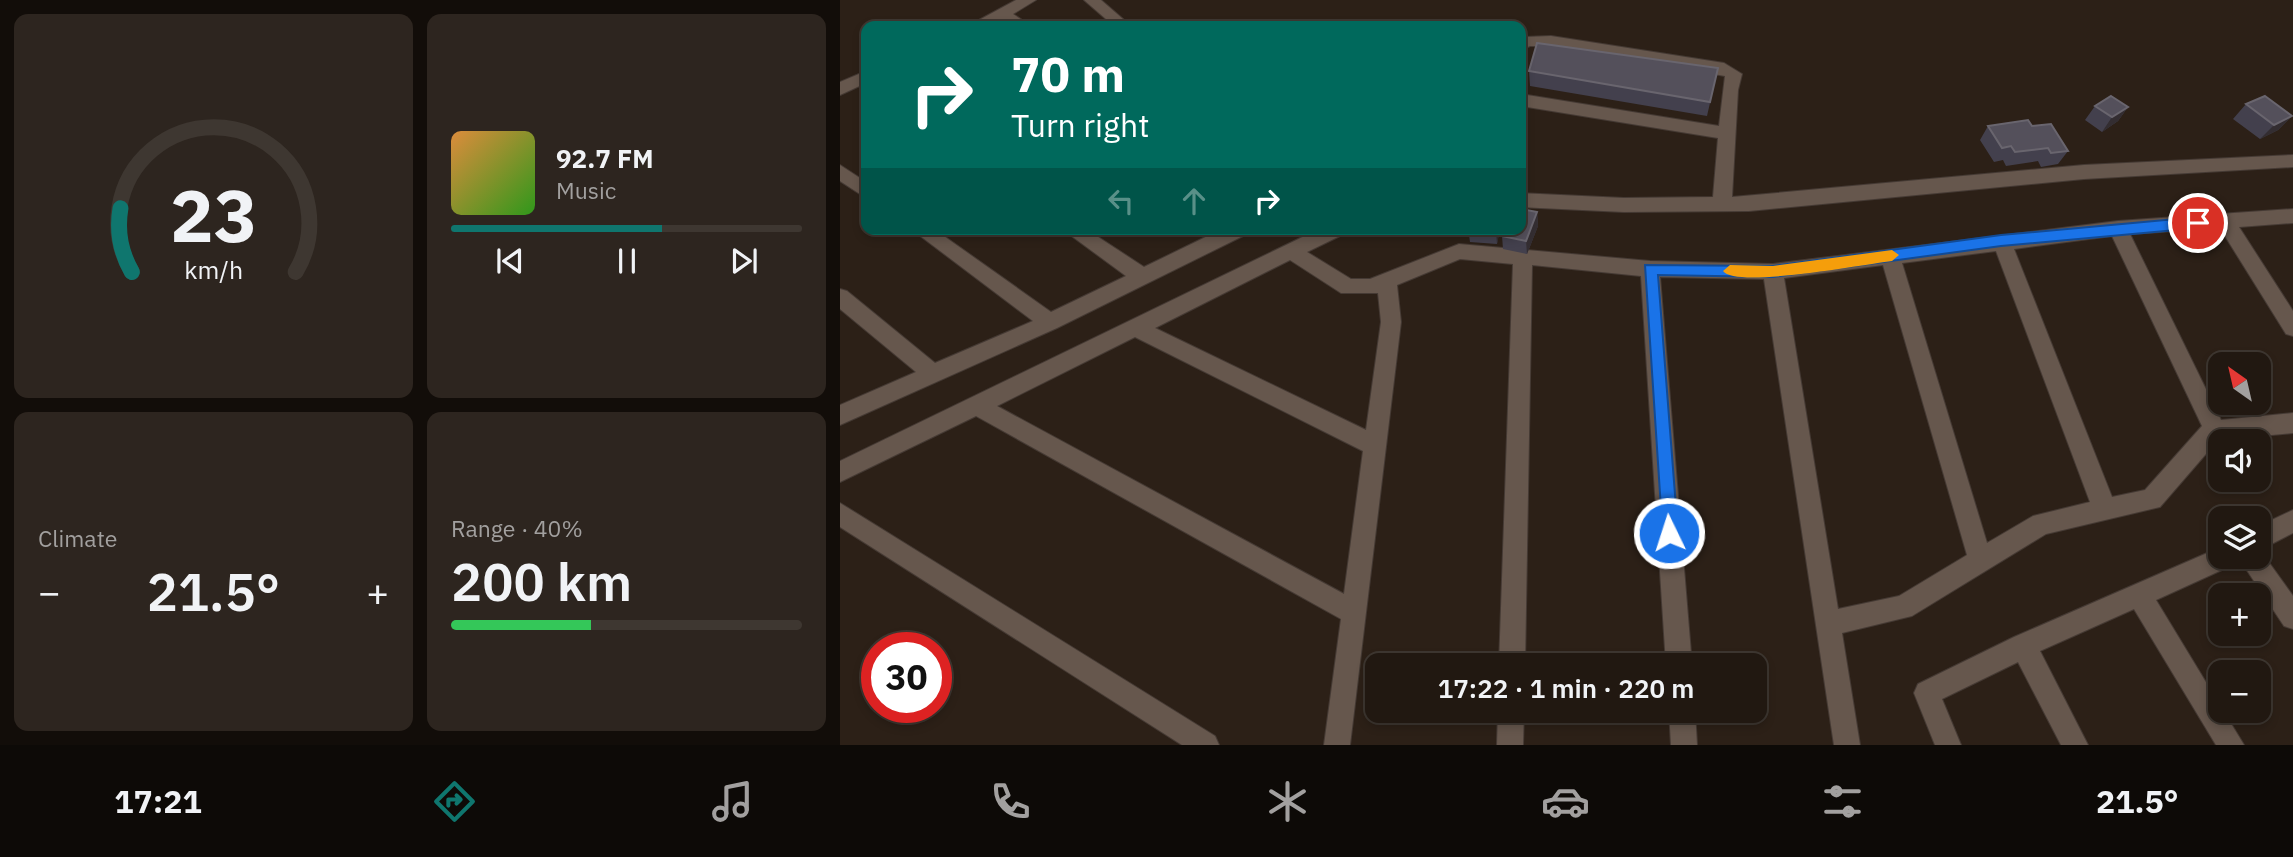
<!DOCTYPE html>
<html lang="en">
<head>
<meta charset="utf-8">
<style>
  :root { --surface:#211811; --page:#2d251f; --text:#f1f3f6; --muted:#a2a09f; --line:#3e3731; --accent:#0f766e }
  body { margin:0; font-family:"IBM Plex Sans",sans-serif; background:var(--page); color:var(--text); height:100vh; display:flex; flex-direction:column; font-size:26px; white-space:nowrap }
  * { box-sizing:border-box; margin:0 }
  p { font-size:23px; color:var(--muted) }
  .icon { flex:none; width:38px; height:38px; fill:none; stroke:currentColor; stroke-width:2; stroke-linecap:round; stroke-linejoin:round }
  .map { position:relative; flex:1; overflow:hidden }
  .drawer { display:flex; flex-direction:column; gap:14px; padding:14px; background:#120d09; width:840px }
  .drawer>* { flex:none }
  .guide { position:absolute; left:21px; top:21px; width:665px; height:214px; border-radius:14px; box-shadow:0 4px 10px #0003,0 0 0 2px var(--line); background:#00695c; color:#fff; overflow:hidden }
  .needle { width:46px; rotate:326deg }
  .tools { position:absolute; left:1368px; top:352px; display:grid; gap:14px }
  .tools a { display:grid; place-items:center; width:63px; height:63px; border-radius:14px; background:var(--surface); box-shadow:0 4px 10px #0003,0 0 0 2px var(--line); font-size:35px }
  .speed { position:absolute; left:21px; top:632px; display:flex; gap:14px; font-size:35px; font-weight:700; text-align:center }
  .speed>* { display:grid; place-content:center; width:91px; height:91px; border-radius:50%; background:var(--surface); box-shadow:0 4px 10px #0003,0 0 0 2px var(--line); line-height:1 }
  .speed .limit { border:10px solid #d22; background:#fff; color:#111 }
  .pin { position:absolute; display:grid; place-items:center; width:60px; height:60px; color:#fff; margin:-30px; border:4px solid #fff; border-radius:50%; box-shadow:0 2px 7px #0007 }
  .me { position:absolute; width:77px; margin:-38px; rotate:356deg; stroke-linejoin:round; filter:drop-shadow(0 0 5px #0008) }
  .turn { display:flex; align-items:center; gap:24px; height:147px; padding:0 35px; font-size:32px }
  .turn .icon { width:91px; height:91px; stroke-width:2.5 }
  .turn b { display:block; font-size:49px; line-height:60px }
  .lanes { display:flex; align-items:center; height:66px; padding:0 35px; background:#0003; justify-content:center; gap:35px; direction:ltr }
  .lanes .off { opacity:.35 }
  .big { font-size:52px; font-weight:600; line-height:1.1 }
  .drawer .card { flex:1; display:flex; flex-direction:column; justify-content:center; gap:10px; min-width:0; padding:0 24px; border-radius:14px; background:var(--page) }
  .drawer .dial { align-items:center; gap:0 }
  .dial svg { height:182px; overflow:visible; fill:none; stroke:var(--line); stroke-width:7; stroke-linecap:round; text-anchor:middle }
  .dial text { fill:var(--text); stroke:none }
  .song { display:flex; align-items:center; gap:21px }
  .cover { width:84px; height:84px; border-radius:10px; background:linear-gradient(135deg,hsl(30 70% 55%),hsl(110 70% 35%)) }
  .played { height:7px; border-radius:4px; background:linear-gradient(90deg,var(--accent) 60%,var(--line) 60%) }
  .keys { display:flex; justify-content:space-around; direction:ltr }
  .heat { display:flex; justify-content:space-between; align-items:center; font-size:38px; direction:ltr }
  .charge { height:10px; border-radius:5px; background:linear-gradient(90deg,#34c759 40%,var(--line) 0) }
  .drawer .tiles { flex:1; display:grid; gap:14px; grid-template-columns:repeat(2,1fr) }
  .trip { position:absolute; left:525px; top:653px; width:402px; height:70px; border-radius:14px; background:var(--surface); box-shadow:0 4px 10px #0003,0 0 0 2px var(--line); font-weight:600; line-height:70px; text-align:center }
  .tab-bar { display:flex; height:112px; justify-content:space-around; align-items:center; background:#0d0a07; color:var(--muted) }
  .tab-bar .icon { width:49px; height:49px }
  .tab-bar .selected { color:var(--accent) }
  .tab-bar b { font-size:32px; color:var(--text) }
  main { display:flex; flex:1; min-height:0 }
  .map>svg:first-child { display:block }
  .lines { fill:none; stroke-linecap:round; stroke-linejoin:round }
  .minor-casing { stroke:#453a34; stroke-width:2 }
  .minor { fill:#66574d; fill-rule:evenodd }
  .wall { fill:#43404d }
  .shaded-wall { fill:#332d31 }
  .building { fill:#54505b; stroke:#69656e; stroke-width:2 }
  .route { fill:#1a73e8; stroke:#114b97; stroke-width:2 }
  .slow { fill:#f59e0b }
</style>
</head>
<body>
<main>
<section class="drawer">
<div class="tiles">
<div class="card dial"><svg viewBox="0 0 100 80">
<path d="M14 69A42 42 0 1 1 86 69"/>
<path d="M14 69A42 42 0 0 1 9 41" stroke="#0f766e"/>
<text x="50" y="56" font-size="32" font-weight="700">23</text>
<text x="50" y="72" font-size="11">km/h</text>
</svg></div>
<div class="card">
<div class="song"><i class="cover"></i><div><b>92.7 FM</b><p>Music</p></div></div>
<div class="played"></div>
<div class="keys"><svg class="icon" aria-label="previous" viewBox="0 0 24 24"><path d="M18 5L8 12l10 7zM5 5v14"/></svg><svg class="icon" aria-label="pause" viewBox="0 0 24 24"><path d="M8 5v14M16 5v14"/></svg><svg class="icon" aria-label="next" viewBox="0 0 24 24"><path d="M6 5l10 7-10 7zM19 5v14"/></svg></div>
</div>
<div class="card"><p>Climate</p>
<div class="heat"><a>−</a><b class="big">21.5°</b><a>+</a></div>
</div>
<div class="card"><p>Range · 40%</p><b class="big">200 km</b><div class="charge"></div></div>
</div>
</section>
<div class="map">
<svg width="1453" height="745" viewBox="0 0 1453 745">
  <rect width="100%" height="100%" fill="#2c2017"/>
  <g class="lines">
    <g class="minor-casing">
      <path id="minor" d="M176,0h20l-23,14 18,12h-19l-11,-6 -13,6h-20z
        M244,0h17l30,26h-17z
        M711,36l173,27 18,11 -4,16 -6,107 352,-32 209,-10v12l-209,12 -335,32 -125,1 -103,-5v-14l103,5 89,-1 5,-59 -197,-32v-12l198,32 6,-50 -174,-30h-21l-9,4v-13z
        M26,71v12l-26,12v-13z
        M0,165l26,17v16l-26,-17z
        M1453,209v14l-54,4 54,84v25l-7,-2 -66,-106 -90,6 91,186 72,-7v20l-75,7 -58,67 -114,27 -134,82 -70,17 18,112h-26l-70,-466 -104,-2 32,388h-26l-25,-389 -109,-11 -7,400h-26l14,-401 -53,-5 -63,26 4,37 -51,423h-26l17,-126 -365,-203 -136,66v-21l479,-232h27l-2,5 -37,18 44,27h19l89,-35 191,17 123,3 345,-43zM1272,236l90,190 -57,64 -33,7 -98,-248zM1156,251l94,251 -57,14 -46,27 -85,-280zM450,260l51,33h37l3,29 -15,108 -211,-102zM1043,265l84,290 -68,41 -61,13 -54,-331zM295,337l228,114 -19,143 -347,-188z
        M71,229h23l117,83 75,-36 -64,-47h24l58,38 78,-38h27l-2,5 -190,94 -217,97v-20l76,-33 -76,-63v-20l7,2 88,72 98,-42z
        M0,503l375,233 4,9h-37l-342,-218z
        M1453,510v23l-33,17 33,46v33l-9,-3 -46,-69 -3,7 -79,36 88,145h-28l-82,-136 -94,42 48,94h-27l-43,-83 -76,37 19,46h-26l-21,-52 4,-9 96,-47 207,-90v9h38v-30z
        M658,710h26l-1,35h-26z
        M829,710h26l2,35h-26z"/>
    </g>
    <use href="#minor" class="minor"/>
  </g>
  <path class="wall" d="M878,68l-11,48 -177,-30 -1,-15z
    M1406,104l46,12 -14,14 -18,9 -27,-20z
    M1255,106l33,1 -10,14 -16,11 -17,-12z
    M1148,126h44l36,25 -10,13 -17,3 -3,-6 -32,5 -3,-6 -9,2 -14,-22z
    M697,212l1,14 -11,28 -24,-5 -1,-13z
    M628,229h32l-3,15 -27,-2z"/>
  <path class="shaded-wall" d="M1288,107l-10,14 -16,11 10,-15z
    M1452,116l-14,14 -18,9 14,-14z
    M697,212l1,14 -11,28 -1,-13z
    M656,229h4l-3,15 -1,-13z"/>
  <path class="building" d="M697,43l181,25 -8,34 -181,-31z
    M1271,96l17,11 -16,10 -17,-11z
    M1425,96l27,20 -18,9 -28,-21z
    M1188,120l4,6 19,-2 17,27 -17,2 -3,-5 -33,4 -4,-6 -9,2 -14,-22z
    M681,209l16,3 -11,29 -24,-5 2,-7h17z
    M630,229h26v2z"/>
  <path class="route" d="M1358,217l7,6 -7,5 -197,18 -228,31 -115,-2 20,258 -3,6 -6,3 -6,-3 -18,-274 128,1 228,-31z"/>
  <path class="slow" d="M1052,250l7,5 -7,6c-26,3 -157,28 -169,10l7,-6 43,1z"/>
</svg>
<div class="tools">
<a><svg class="needle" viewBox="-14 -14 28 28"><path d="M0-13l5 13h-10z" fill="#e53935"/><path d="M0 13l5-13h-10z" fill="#a2a09f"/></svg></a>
<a><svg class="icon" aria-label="sound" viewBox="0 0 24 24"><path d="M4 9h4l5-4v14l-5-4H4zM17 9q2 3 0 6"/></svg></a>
<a><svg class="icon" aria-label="layers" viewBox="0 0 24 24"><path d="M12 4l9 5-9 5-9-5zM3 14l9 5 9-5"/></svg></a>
<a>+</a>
<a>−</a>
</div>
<div class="speed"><div class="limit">30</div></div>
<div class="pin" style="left:1358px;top:223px;background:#d93025"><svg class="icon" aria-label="arrive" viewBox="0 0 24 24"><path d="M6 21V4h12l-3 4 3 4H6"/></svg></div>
<svg class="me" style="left:829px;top:533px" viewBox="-20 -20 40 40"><circle r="17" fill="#1a73e8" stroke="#fff" stroke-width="3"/><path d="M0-11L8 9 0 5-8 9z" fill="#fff"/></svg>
<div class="trip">17:22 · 1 min · 220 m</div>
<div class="guide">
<div class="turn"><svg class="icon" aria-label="right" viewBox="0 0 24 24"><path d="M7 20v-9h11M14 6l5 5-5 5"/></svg><div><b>70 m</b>Turn right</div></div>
<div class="lanes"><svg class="icon off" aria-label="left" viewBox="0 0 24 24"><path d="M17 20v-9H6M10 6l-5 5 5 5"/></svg><svg class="icon off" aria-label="ahead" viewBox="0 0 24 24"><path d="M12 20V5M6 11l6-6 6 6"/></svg><svg class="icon" aria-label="right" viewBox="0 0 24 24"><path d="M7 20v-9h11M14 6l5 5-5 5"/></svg></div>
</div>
</div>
</main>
<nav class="tab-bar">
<b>17:21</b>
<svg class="icon selected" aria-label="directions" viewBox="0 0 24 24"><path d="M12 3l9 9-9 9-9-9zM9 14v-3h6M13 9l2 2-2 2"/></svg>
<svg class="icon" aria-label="music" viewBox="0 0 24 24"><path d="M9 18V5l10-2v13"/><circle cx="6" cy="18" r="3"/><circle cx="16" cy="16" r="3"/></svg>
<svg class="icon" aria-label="phone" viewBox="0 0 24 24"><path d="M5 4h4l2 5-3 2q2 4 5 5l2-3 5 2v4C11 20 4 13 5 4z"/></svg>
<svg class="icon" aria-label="climate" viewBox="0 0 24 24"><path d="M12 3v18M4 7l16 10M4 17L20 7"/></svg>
<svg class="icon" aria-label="car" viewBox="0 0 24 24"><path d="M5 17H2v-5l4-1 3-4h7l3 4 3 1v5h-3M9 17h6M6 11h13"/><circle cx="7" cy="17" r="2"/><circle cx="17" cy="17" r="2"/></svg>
<svg class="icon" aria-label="filters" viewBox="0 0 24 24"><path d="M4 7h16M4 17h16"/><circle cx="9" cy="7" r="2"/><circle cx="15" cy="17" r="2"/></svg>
<b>21.5°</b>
</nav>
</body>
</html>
